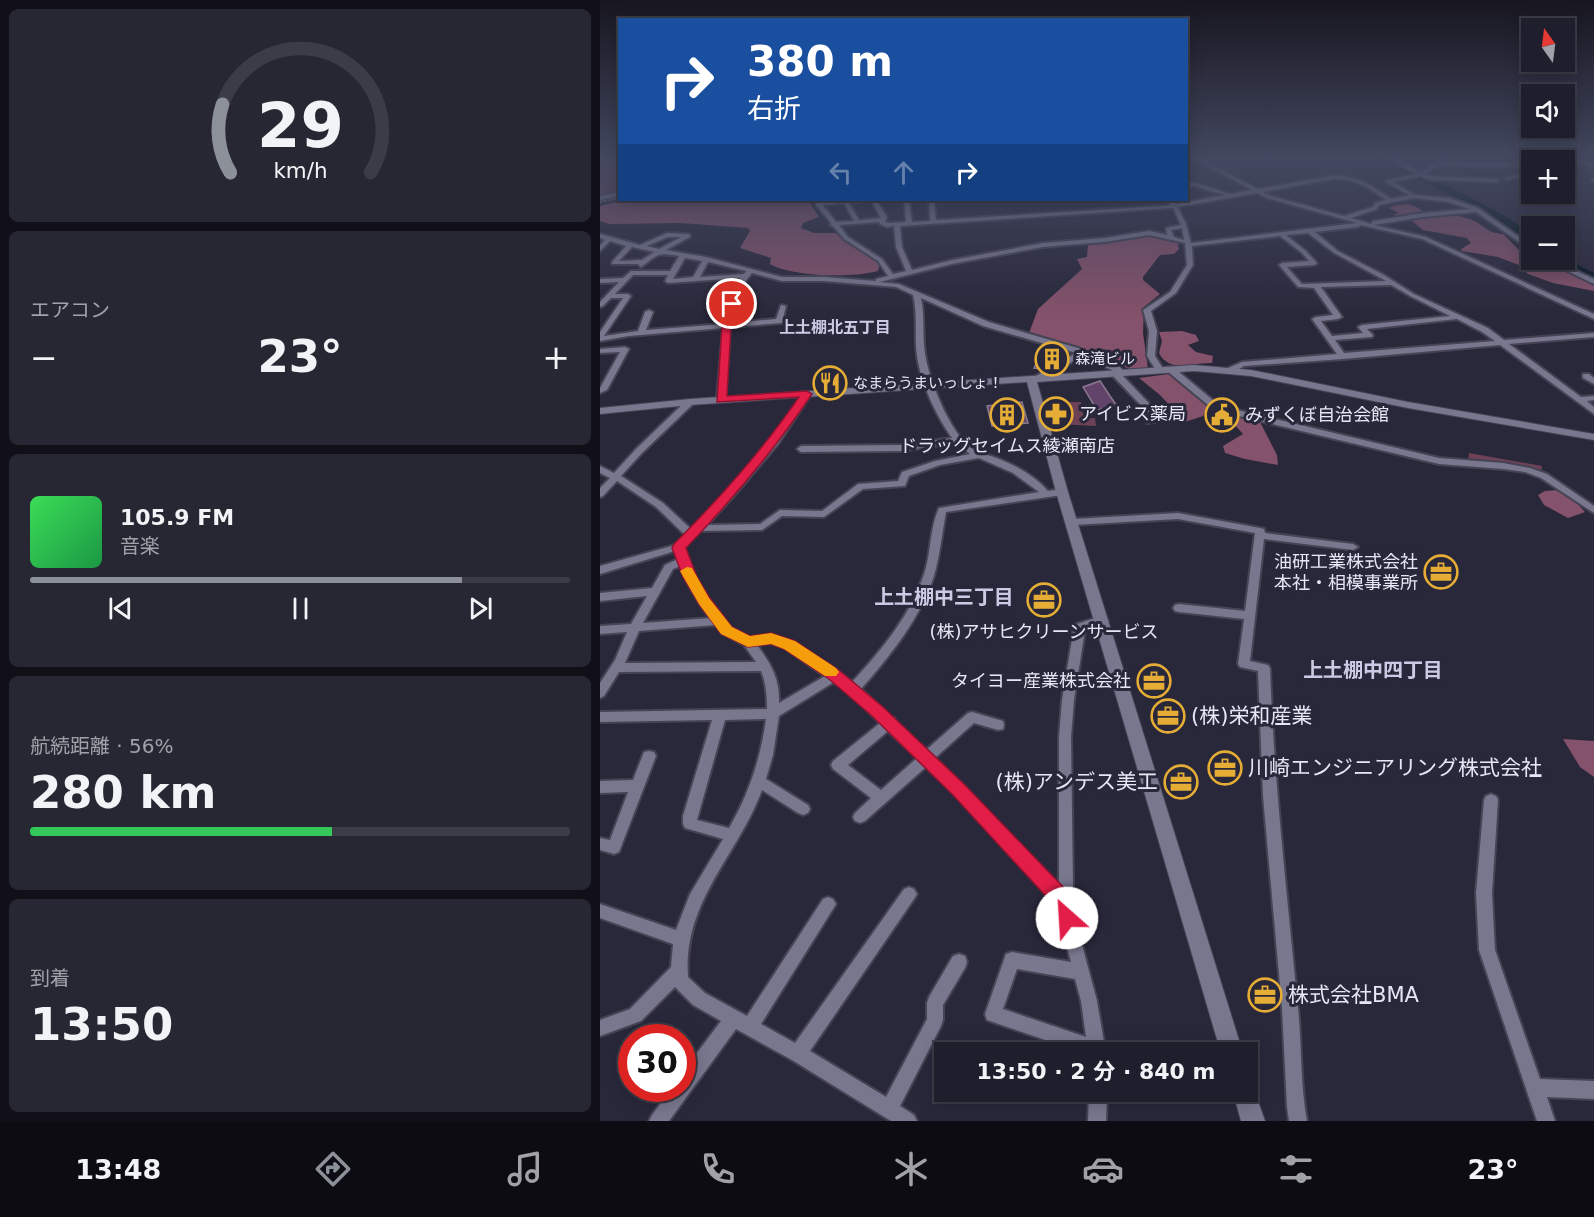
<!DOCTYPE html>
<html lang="ja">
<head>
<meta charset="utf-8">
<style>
  :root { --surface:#1f1e2c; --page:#272734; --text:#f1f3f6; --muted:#a1a2a9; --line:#3c3c48; --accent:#8c9099 }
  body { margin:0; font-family:"DejaVu Sans","Noto Sans JP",sans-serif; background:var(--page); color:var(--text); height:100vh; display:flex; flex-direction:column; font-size:22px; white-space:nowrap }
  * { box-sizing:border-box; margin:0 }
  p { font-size:20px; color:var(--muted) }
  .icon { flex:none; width:33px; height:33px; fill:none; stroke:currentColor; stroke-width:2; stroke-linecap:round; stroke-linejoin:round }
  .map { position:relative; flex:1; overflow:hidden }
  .drawer { display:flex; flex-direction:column; gap:9px; padding:9px; background:#111018; width:600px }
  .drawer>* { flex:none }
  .top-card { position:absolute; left:18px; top:18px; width:570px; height:183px; border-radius:0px; box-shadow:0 3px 15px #0003,0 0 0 2px var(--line); background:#1a4fa0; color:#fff; overflow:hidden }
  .needle { width:39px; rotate:346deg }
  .fabs { position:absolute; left:921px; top:18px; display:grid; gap:12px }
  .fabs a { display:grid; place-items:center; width:54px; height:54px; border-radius:0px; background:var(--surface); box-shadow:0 3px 15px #0003,0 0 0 2px var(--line); font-size:30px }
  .speed { position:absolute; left:18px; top:1024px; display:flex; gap:12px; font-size:30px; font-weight:700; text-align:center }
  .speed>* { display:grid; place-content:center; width:78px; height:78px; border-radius:50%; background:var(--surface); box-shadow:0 3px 15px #0003,0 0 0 2px var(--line); line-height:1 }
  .speed .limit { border:9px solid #d22; background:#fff; color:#111 }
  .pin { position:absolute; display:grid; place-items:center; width:51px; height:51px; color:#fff; margin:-26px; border:3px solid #fff; border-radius:50%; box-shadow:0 2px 6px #0007 }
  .me { position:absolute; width:66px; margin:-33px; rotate:334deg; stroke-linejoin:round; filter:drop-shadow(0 0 4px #0008) }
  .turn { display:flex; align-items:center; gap:21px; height:126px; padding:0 30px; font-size:27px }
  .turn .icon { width:78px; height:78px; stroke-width:2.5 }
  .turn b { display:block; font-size:42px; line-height:51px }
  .lanes { display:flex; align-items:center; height:57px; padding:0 30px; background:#0003; justify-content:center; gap:30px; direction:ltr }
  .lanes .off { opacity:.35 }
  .big { font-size:45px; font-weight:700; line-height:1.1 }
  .drawer .widget { flex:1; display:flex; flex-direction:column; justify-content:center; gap:9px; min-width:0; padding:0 21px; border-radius:9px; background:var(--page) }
  .drawer .dial { align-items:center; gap:0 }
  .dial svg { height:156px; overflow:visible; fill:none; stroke:var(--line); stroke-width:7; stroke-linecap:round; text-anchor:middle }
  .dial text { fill:var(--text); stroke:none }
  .song { display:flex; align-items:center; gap:18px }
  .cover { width:72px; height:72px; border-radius:9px; background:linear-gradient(135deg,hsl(130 70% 55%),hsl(140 70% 35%)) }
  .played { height:6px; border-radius:3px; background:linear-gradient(90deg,var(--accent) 80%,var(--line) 80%) }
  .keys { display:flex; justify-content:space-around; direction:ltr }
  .heat { display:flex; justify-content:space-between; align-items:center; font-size:33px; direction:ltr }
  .charge { height:9px; border-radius:4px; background:linear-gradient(90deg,#34c759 56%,var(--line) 0) }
  .trip { position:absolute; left:334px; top:1042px; width:324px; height:60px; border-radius:0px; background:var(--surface); box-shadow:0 3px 15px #0003,0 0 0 2px var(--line); font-weight:700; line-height:60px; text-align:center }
  .tab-bar { display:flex; height:96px; justify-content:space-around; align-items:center; background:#0c0c12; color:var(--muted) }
  .tab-bar .icon { width:42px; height:42px }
  .tab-bar .on { color:var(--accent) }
  .tab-bar b { font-size:27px; color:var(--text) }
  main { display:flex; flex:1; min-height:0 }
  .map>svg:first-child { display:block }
  .green { fill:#6d4257 }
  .forest { fill:#84526a }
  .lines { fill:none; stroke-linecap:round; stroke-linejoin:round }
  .river { fill:#05181f; fill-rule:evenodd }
  .building { fill:#62436a; stroke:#89798e; stroke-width:1.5 }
  .minor-casing { stroke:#454354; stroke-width:4 }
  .tertiary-casing { stroke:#454354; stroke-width:2 }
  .minor { fill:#78778e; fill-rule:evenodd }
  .tertiary { fill:#78778e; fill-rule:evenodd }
  .rail { stroke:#868595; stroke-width:1.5; stroke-dasharray:1.5 3; stroke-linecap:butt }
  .route { fill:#e11d48; stroke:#92132f; stroke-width:1.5 }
  .slow { fill:#f59e0b }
  .labels { text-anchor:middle; stroke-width:6; stroke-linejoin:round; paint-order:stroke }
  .far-poi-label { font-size:15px; fill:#e7e6f4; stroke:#29283b; text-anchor:start }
  .far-neighbourhood-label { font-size:16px; font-weight:bold; fill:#cccbe5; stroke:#29283b }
  .poi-label { font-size:18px; fill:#e7e6f4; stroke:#29283b; text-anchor:start }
  .neighbourhood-label { font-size:20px; font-weight:bold; fill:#cccbe5; stroke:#29283b }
  .near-poi-label { font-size:21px; fill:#e7e6f4; stroke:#29283b; text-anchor:start }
</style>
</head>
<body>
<main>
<section class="drawer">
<div class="widget dial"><svg viewBox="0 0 100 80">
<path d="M14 69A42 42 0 1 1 86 69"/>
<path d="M14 69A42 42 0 0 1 10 34" stroke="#8c9099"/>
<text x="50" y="56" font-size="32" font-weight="700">29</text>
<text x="50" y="72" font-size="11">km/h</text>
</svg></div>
<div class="widget"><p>エアコン</p>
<div class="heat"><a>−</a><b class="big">23°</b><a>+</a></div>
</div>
<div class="widget">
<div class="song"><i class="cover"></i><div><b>105.9 FM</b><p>音楽</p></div></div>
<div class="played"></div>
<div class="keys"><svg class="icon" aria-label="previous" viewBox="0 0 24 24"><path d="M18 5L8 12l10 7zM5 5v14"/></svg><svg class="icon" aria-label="pause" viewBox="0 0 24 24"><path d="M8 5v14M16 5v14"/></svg><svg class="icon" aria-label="next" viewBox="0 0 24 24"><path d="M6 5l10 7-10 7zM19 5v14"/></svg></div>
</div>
<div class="widget"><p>航続距離 · 56%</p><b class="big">280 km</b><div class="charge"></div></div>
<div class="widget"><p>到着</p><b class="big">13:50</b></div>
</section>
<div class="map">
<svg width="994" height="1121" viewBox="0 0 994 1121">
  <rect width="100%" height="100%" fill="#29283b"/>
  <path class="green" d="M0,159h19v34l-19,4z
    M454,402h27l3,16h11l1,8 -38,-2z
    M869,453l73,13 -1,8 -73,-12z"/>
  <path class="forest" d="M27,200h181l11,17 -16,6 -2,5 13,5h21l45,31 -2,7c-24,7 -86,6 -108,-7l1,-6 -31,-10 10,-17 -2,-3 -67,-5 -72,1 -9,-3v-15z
    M809,204l11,5 4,4c16,1 33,1 48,7 14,6 14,13 31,14l26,26 27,7 38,16v8l-41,-8 -25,-9 -2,-2 3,-3 -31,-12 -36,-6 -1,-2 10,-6 -4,-5 -44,-8 -16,-13 -8,1 -5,-4 5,-1 -10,-5 7,-3z
    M554,235l24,8 1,6 -5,5 -14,1 -17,22v3l17,14 -16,13 -1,26 5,36 -16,1 -48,-20 -55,-17 9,-24 44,-40 -5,-10 10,-2 1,-13z
    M582,331l14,4 3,6 -11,4 8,7 17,4 -1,7c-20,-1 -42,11 -53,-10l3,-12 -3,-9z
    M569,374l39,33 -5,9 -18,6 -25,-27 -21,-17z
    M638,416l22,6 17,33 1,10 -33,-6 -20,-6 -2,-7 20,-12 -10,-11z
    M958,490l18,12 9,10 -17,6 -24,-13 -6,-10 7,-4z
    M963,739l31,2v36l-14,-10z"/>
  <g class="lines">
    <path class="river" d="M775,159h11c50,23 102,43 146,75v8l-58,-36z
      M964,258l30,15v7l-40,-20z"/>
  </g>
  <path class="building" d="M444,347l15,4 7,5 -23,13 -9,-1z
    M500,381l10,15 7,10 -20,4 -14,-23z
    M422,402l6,21 -36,3 -5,-20z"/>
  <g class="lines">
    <g class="minor-casing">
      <path id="minor" d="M594,159h6l58,30 77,-14c22,1 39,11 56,24l18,-4 -23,-13v-2l31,-6 -28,-15h6l27,13 18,-13h5l-4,4h91v4l-95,-1 -11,8 5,2 69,3 -2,3 -68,-2 -9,-4 -28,6 22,13 34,3 29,10 54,38v5l-56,-39 -53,5 -49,8 52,12 168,77v5l-172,-80 -61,-14 -3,2 -43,5 23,19 46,24 30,19 74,34 16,12 90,-7v4l-85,7 72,53 13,-1v4l-7,1 7,6v7l-94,-69 -157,14 -99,7 -10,6h-6v-4l14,-6 95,-8 -25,-35 4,-2 17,-2 -19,-27 -16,-1 -19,-22 3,-2 27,-2 -7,-8 -22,-17 -88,10 1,19 -17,28 -25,18 6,20 -2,25 9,14 -4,2h-3l-10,-16 2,-25 -6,-21 27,-18 17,-27 -2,-22 -36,-8 -44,7 -62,5 -91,17 -72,18 19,2 90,38 89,26 42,19 5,6 -3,2 39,41 7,-2 4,3 -4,3 -21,3v-4l6,-1 -41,-43 -1,-2 3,-2 -32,-15 -40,24h-6v-4l40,-23 -93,-27 -62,-28c4,18 1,36 4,55 3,25 26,83 48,96 8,5 17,6 26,10 18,7 36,17 49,32l14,-2 5,3 -5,3 -116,17c-4,22 -6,43 -12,64 -14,43 -44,80 -73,113l30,28 3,1 2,4 30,28 42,-37 4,-1 31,9 1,4 -1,4 -5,1 -24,-7 -39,35 28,27 96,101v-149l3,-37 12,-73 2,-3c9,-2 21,-8 30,-6l2,3 -2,3 -21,6 -11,70 -3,37 2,150 -3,13 27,101 7,41 23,5 3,6h-47l-96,-33 -2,-6 21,-60 6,-2 59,10 -16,-58 -102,-111 -27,-26 -61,54 -5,2 -5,-2 -2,-4 2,-4 16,-15 -38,-29 -2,-4 2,-4 47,-38 -31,-31 -15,-10 -55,34 -6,39 -7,24 42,26 2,4 -2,4 -5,2 -5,-2 -36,-23c-25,67 -79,111 -74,187l17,16 42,23 76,-117 5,-2 5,2 3,5 -3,5 -72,115 34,19 109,-154 5,-2 5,2 3,5 -3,5 -104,152 76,46 41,-78v-16l2,-6 24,-41 6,-2 6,2 2,6 -2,6 -22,37v15l-2,6 -41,80 14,9 3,6h-26l-99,-61 -56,-31 -67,92h-20l3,-6 19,-26h11v-16l39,-52 -28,-16 -18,-18 -34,34 -41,15v-16l30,-11 41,-42 2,-23 -73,-26v-14l76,26 14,-36 33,-55 -38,-11 -2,-4v-8l29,-96 -112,2v-10l167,-3c0,-13 -1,-26 -6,-38l-142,1 -15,24 -4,2v-15l15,-23 12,-28 -27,2v-8l31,-2 16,-28 -47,5v-8l52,-5 13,-23 13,-6 -3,-8 -75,23v-8l75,-21 10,-10 -29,-28 -39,-26 -14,15 -3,1v-9l10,-10 -10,-5v-7l14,7 22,-24 51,-49h6v4l-51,49 -21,23 42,27 28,26 36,-36 45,-53 32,-48h3l4,2 -33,50 -45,53 -26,28 53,-1 20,-14 42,1 36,-27 40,-3 4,-9 33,-11 35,-7 -14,-11 -55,8 -100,1 -4,-3 4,-3 100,-1 51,-7c-16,-23 -31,-54 -35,-82 -3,-21 1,-41 -4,-61l-17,-8 -72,-6h-42l-30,-8c-13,14 -17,31 -21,50l45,-4 5,-14 5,1 -4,17 -52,4 -5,73 -4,2 -4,-2 6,-72 -94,8 -29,5v-9l23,-34h-12l-8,8 -3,1v-5l19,-20 -19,1v-4l23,-1 8,-7h39l9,-15c-24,-4 -20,-1 -38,11l-3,-3h-26v-2l14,-16 -16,-5 -10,10v-6l5,-5 -5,-2v-4l40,11 27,-12 21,1 2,1v2l-24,13 40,7 76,20h42l52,4v-2l12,-3 -10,-15 -34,-22 -11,-13 -3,-1 1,-2 -15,-18 -2,-5h4l3,2 41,-2 -2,2 -11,1 10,17 22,-2 -10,-18h5l11,17 -2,5 3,1 18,-1 -2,-22h5l3,22 18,-1 -1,-21h5l2,20 226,-14 9,-1 -2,-3 3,-2 4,4 49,-9 -31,-9 -8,1v-4h10l34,11 22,-4zM735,179c20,0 35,9 51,21l-11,3 -2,4 -29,9 -73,-20 -8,-4zM657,193l10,5 90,25 -166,20 -5,-19 -8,-17zM814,198l34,4 22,7 -47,4 -50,8 -2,3 -20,-6 26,-9 2,-4zM244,203l10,18 -18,1 -13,-17zM573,208l8,17 -15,3 1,7 -18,-4 -44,7 -62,5 -91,17 -40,10 -10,-23 -2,-21zM279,222l1,2 7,3 7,-1 2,21 10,24 -13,3 -11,-15 -34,-22 -9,-12zM582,228l2,12 -10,-3 -3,-7zM708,233l26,20 52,28 -84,3 -15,-17 27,-2 3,-2 -11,-12 -20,-16zM68,237h13l-22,12 -12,-3zM32,247l22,5 -12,8 -23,1zM85,258l17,3 -9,16 -20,2zM108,262l38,9 -2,3 -44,3zM33,275h35l-3,6 3,2 72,-5 -9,17 -7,29 -78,6 7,-18 -4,-2 -4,2 -7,19 -34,5 27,-40 -3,-2h-13zM791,285l19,11 40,20 -88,9 -4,2 5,6 -31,3 -11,-15 17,-2 4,-2 -21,-30zM857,319l25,13 13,9 -151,12 -9,-13 37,-3 1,-2 -6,-6zM379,458l34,15 26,19 -100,16c-9,19 -8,43 -14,63 -13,42 -43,79 -73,111l-13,-10 -46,-30 -22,-7 -22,3 -19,-11 -22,-29 -13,-21 -11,-29 16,-17 62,-1 20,-14 42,1 39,-28 42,-3 4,-10 31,-11zM81,566c6,19 17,36 29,52l-67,5 30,-54zM116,625l6,8 22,12 12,17 -131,1 14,-32zM171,643l14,5 40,28 -46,27c1,-24 -8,-39 -22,-58zM166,719c-5,38 -17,75 -37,109l-32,-8 28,-100zM288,731l29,27 -36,32 -33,-25zM417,969l58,10 6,22 5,36 -83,-28z
        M973,159h7l14,6v4z
        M932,171v3l-25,6 -3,-2z
        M994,177v5l-3,-2z
        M20,192v4l-20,4v-4z
        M945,260h7l42,19v5z
        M25,347l4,2 -22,41 -7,3v-5l20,-36 -20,1v-4z
        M567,367h6l47,39 219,52 64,5 27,5 17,6 47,32v7l-53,-35 -16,-6 -22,-3 -64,-5 -225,-54 -47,-39z
        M983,374h6l5,4v6l-11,-6z
        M578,513l82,15 4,1 1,4 88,11 5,3 -5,3 -89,-11 -14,122 18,4 2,3c4,114 17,226 28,340 4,38 2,75 9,113h-18l-2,-14 -5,-99 -19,-212 -5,-125 -18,-4 -2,-3 6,-45 -65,-7 -4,-1 -2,-3 2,-3 4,-1 66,7 10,-78 -77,-14 -105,6 -5,-3 5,-3z
        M49,751l5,1 2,4 -37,96 -5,2 -14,-4v-12l10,2 18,-48 -28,1v-12l33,-1 11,-28z
        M891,794l5,2 2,4 -6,93 3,57 45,129 54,2v18l-47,-2 8,24h-18l-58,-171 -3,-57 8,-93 2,-4z
        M489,1092h18l-1,29h-18z"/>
    </g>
    <g class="tertiary-casing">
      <path id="tertiary" d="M594,365l57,5 157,32 186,32v6l-186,-32 -157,-32 -57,-5 -157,11 31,110 175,561h-22l-165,-561 -29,-110 -337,23 -90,9v-6l90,-9z
        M648,1082l4,2 13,37h-24l-8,-29h15z"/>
    </g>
    <use href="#minor" class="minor"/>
    <use href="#tertiary" class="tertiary"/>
    <path class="rail" d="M0,202l20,-4"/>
  </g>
  <linearGradient id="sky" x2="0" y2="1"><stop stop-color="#171620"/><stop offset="0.5" stop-color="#434860"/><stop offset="1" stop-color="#434860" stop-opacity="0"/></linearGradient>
  <rect width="994" height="316" fill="url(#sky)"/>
  <path class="route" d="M132,301l5,3 -6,22 -4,70 80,-5 5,3c-39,58 -78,104 -126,154l11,29 12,20 23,30 18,9 21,-3 24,8 45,30 43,36 81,77 105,109 8,25 -3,7 -7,3 -7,-3 -6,-20 -102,-111 -80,-78 -43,-37 -45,-30 -13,-5 -23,3 -27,-13 -22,-30 -16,-27 -11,-29 2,-4c46,-46 88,-93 125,-147l-82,5 5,-76 5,-22z"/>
  <path class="slow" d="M87,567l5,1 17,30 23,29 18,9 21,-3 24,8 41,27 3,4 -3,4h-11l-41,-27 -13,-5 -23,3 -27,-13 -22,-30 -19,-33z"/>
  <defs>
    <g id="building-ring" transform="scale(1.725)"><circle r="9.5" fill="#29283b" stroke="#e5ad35" stroke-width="1.5"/><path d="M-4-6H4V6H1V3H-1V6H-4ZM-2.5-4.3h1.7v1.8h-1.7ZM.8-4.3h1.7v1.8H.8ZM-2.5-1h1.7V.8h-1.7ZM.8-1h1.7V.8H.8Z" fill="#e5ad35"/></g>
    <g id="restaurant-ring" transform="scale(1.725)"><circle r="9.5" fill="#29283b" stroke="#e5ad35" stroke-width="1.5"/><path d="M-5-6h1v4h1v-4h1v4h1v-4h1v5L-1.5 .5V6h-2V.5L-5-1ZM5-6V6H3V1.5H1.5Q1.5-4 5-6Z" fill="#e5ad35"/></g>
    <g id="pharmacy-ring" transform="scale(1.725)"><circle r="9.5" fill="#29283b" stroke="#e5ad35" stroke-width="1.5"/><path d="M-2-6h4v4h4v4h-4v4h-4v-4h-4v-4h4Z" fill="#e5ad35"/></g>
    <g id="civic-ring" transform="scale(1.725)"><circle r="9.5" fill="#29283b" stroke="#e5ad35" stroke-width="1.5"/><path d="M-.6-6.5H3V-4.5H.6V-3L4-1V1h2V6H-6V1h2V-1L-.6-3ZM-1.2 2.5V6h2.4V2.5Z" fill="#e5ad35"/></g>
    <g id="office-ring" transform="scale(1.725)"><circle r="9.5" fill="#29283b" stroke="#e5ad35" stroke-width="1.5"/><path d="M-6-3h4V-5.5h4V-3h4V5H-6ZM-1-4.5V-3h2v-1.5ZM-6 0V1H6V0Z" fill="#e5ad35"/></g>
  </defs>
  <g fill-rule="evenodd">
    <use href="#building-ring" x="452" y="359"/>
    <use href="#restaurant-ring" x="230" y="383"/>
    <use href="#pharmacy-ring" x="456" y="414"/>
    <use href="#building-ring" x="407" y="415"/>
    <use href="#civic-ring" x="622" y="415"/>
    <use href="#office-ring" x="841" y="572"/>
    <use href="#office-ring" x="444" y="600"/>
    <use href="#office-ring" x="554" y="681"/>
    <use href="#office-ring" x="568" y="716"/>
    <use href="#office-ring" x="625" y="768"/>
    <use href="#office-ring" x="581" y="782"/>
    <use href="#office-ring" x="665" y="995"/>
  </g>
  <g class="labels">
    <g class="far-poi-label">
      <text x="475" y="364">森滝ビル</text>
      <text x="253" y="388">なまらうまいっしょ！</text>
    </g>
    <g class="far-neighbourhood-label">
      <text x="235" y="333">上土棚北五丁目</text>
    </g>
    <g class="poi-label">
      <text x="479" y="420">アイビス薬局</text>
      <text x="645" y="421">みずくぼ自治会館</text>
      <text x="407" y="452" text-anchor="middle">ドラッグセイムス綾瀬南店</text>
      <text x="818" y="568" text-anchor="end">油研工業株式会社<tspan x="818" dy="21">本社・相模事業所</tspan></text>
      <text x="444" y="638" text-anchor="middle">(株)アサヒクリーンサービス</text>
      <text x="531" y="687" text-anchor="end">タイヨー産業株式会社</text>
    </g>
    <g class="neighbourhood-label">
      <text x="344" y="604">上土棚中三丁目</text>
      <text x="773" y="677">上土棚中四丁目</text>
    </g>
    <g class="near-poi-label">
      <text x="591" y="723">(株)栄和産業</text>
      <text x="648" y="775">川崎エンジニアリング株式会社</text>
      <text x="558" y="789" text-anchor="end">(株)アンデス美工</text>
      <text x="688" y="1002">株式会社BMA</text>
    </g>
  </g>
</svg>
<div class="fabs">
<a><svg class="needle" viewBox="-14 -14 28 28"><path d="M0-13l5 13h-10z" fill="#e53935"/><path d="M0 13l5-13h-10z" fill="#a1a2a9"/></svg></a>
<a><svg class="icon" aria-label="sound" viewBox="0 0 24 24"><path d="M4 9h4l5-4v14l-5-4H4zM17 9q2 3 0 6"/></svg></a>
<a>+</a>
<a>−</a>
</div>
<div class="speed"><div class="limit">30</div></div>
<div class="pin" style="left:132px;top:304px;background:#d93025"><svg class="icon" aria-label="arrive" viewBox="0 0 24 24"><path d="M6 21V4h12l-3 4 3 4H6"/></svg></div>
<svg class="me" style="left:467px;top:918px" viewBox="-20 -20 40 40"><circle r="19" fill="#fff"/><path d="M0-13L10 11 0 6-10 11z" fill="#e11d48"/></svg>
<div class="trip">13:50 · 2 分 · 840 m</div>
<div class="top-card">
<div class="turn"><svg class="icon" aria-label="right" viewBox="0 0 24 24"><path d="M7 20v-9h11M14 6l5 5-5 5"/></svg><div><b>380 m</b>右折</div></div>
<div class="lanes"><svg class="icon off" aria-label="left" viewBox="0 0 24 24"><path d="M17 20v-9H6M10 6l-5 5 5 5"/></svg><svg class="icon off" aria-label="ahead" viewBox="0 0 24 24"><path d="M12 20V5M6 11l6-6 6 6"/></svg><svg class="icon" aria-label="right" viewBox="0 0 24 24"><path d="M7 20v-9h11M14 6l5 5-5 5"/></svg></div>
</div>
</div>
</main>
<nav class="tab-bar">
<b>13:48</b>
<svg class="icon on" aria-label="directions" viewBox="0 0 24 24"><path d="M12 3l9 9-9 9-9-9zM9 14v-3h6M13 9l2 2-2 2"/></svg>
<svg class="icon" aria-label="music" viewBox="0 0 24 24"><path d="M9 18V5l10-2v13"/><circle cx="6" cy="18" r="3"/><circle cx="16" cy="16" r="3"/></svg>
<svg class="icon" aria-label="phone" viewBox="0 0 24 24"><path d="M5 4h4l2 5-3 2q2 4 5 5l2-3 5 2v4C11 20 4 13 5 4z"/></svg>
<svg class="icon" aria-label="climate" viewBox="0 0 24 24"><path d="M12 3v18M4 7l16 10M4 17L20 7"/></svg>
<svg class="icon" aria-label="car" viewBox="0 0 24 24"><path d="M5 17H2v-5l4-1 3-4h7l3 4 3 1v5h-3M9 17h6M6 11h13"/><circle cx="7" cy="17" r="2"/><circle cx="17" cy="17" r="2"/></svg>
<svg class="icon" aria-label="filters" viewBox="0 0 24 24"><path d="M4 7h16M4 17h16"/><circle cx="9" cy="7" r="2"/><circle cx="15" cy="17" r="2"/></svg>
<b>23°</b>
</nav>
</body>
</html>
